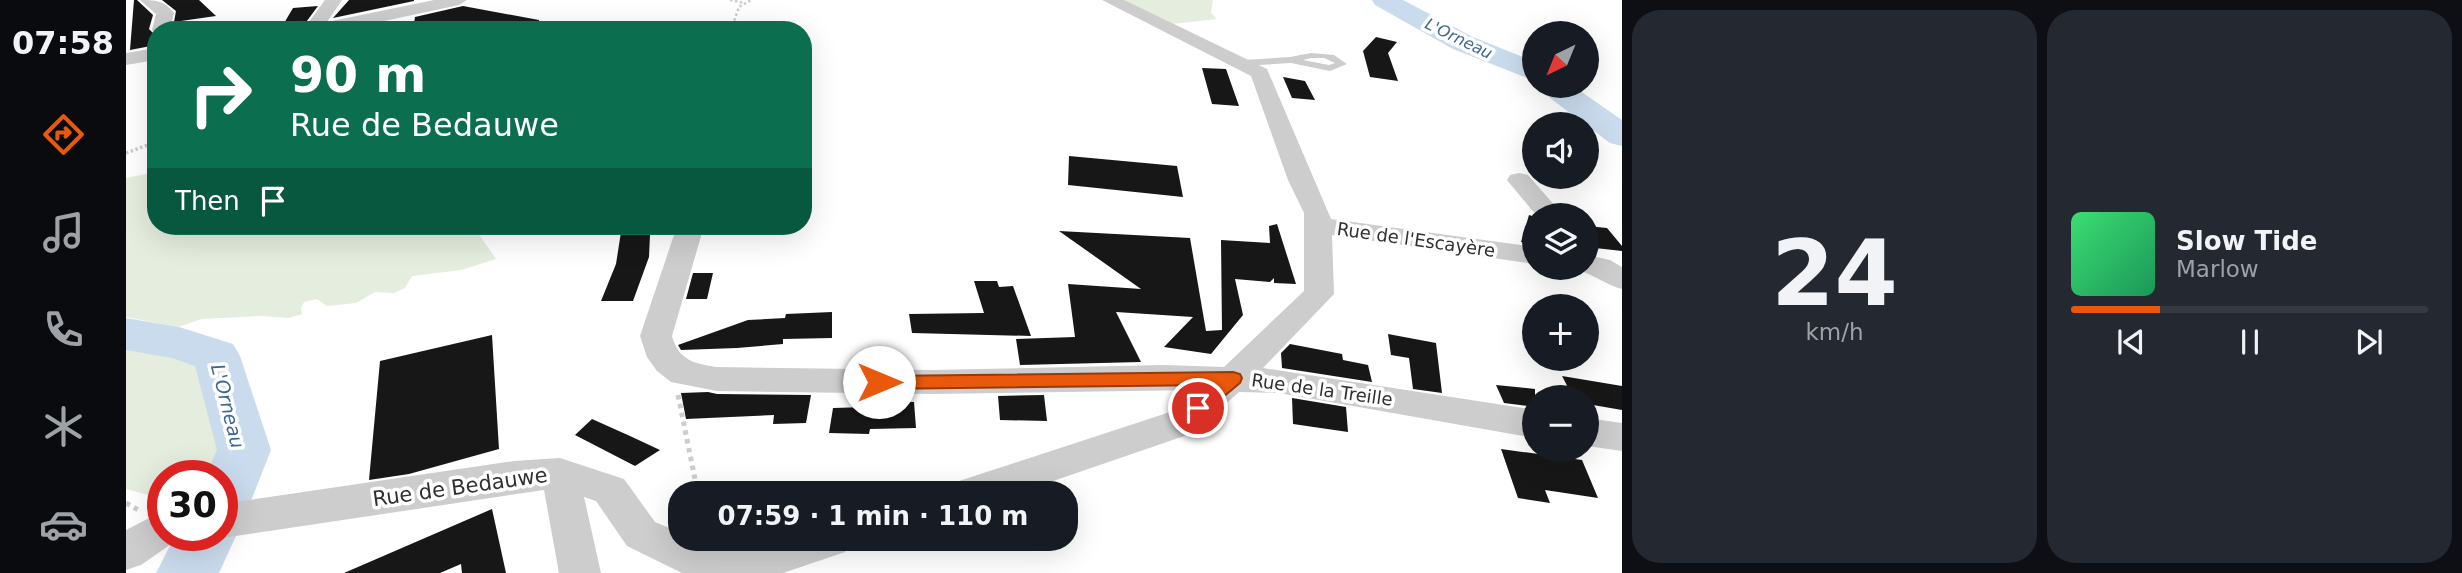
<!DOCTYPE html>
<html lang="en">
<head>
<meta charset="utf-8">
<style>
  :root { --surface:#171b24; --page:#242831; --text:#f1f3f6; --muted:#9ea1a6; --line:#363941; --accent:#ea580c }
  body { margin:0; font-family:"DejaVu Sans",sans-serif; background:var(--page); color:var(--text); height:100vh; display:flex; flex-direction:column; font-size:26px; white-space:nowrap }
  * { box-sizing:border-box; margin:0 }
  p { font-size:23px; color:var(--muted) }
  .icon { flex:none; width:38px; height:38px; fill:none; stroke:currentColor; stroke-width:2; stroke-linecap:round; stroke-linejoin:round }
  .map { position:relative; flex:1; overflow:hidden }
  .drawer { display:flex; flex-direction:column; gap:10px; padding:10px; background:#0d0f14; width:840px }
  .drawer>* { flex:none }
  .guide { position:absolute; left:21px; top:21px; width:665px; height:214px; border-radius:28px; box-shadow:0 7px 28px #0002; background:#0b6e4f; color:#fff; overflow:hidden }
  .needle { width:46px; rotate:223deg }
  .buttons { position:absolute; left:1396px; top:21px; display:grid; gap:14px }
  .buttons a { display:grid; place-items:center; width:77px; height:77px; border-radius:50%; background:var(--surface); box-shadow:0 7px 28px #0002; font-size:35px }
  .speed { position:absolute; left:21px; top:460px; display:flex; gap:14px; font-size:35px; font-weight:700; text-align:center }
  .speed>* { display:grid; place-content:center; width:91px; height:91px; border-radius:50%; background:var(--surface); box-shadow:0 7px 28px #0002; line-height:1 }
  .speed .limit { border:10px solid #d22; background:#fff; color:#111 }
  .pin { position:absolute; display:grid; place-items:center; width:60px; height:60px; color:#fff; margin:-30px; border:4px solid #fff; border-radius:50%; box-shadow:0 2px 7px #0007 }
  .me { position:absolute; width:77px; margin:-38px; rotate:90deg; stroke-linejoin:round; filter:drop-shadow(0 0 5px #0008) }
  .turn { display:flex; align-items:center; gap:24px; height:147px; padding:0 28px; font-size:32px }
  .turn .icon { width:91px; height:91px; stroke-width:2.5 }
  .turn b { display:block; font-size:49px; line-height:60px }
  .then { display:flex; align-items:center; height:66px; padding:0 28px; background:#0003; gap:14px; font-size:26px }
  .drawer .tile { flex:1; display:flex; flex-direction:column; justify-content:center; gap:10px; min-width:0; padding:0 24px; border-radius:28px; background:var(--page) }
  .drawer .dial { align-items:center; gap:0 }
  .dial b { font-size:91px; line-height:1 }
  .song { display:flex; align-items:center; gap:21px }
  .cover { width:84px; height:84px; border-radius:10px; background:linear-gradient(135deg,hsl(140 70% 55%),hsl(150 70% 35%)) }
  .played { height:7px; border-radius:4px; background:linear-gradient(90deg,var(--accent) 25%,var(--line) 25%) }
  .keys { display:flex; justify-content:space-around; direction:ltr }
  .drawer .tiles { flex:1; display:grid; gap:10px; grid-template-columns:repeat(2,1fr) }
  .trip { position:absolute; left:542px; top:481px; width:410px; height:70px; border-radius:28px; background:var(--surface); box-shadow:0 7px 28px #0002; font-weight:800; line-height:70px; text-align:center }
  main { display:flex; flex:1; min-height:0 }
  .tabs { display:flex; flex-direction:column; width:126px; justify-content:space-around; align-items:center; background:#090b0e; color:var(--muted) }
  .tabs .icon { width:49px; height:49px }
  .tabs .active { color:var(--accent) }
  .tabs b { font-size:32px; color:var(--text) }
  .map>svg:first-child { display:block }
  .green { fill:#e4edde }
  .lines { fill:none; stroke-linecap:round; stroke-linejoin:round }
  .river { fill:#cadbed; fill-rule:evenodd }
  .building { fill:#171717 }
  .path-far2 { stroke:#cdcdcd; stroke-width:2.5; stroke-dasharray:2.5 2.5; stroke-linecap:butt }
  .path-far1 { stroke:#cdcdcd; stroke-width:3.5; stroke-dasharray:2.5 2.5; stroke-linecap:butt }
  .path { stroke:#cdcdcd; stroke-width:5; stroke-dasharray:4.5 4.5; stroke-linecap:butt }
  .lane { fill:#cdcdcd; fill-rule:evenodd }
  .street { fill:#cdcdcd; fill-rule:evenodd }
  .route { fill:#ea580c; stroke:#983908; stroke-width:2 }
  .labels { text-anchor:middle; stroke-width:7; stroke-linejoin:round; paint-order:stroke }
  .far-water-label { font-size:16px; font-style:italic; fill:#3c6793; stroke:#fff }
  .street-label { font-size:18px; fill:#303030; stroke:#fff }
  .water-label { font-size:19px; font-style:italic; fill:#3c6793; stroke:#fff }
  .near-street-label { font-size:21px; fill:#303030; stroke:#fff }
</style>
</head>
<body>
<main>
<nav class="tabs">
<b>07:58</b>
<svg class="icon active" aria-label="directions" viewBox="0 0 24 24"><path d="M12 3l9 9-9 9-9-9zM9 14v-3h6M13 9l2 2-2 2"/></svg>
<svg class="icon" aria-label="music" viewBox="0 0 24 24"><path d="M9 18V5l10-2v13"/><circle cx="6" cy="18" r="3"/><circle cx="16" cy="16" r="3"/></svg>
<svg class="icon" aria-label="phone" viewBox="0 0 24 24"><path d="M5 4h4l2 5-3 2q2 4 5 5l2-3 5 2v4C11 20 4 13 5 4z"/></svg>
<svg class="icon" aria-label="climate" viewBox="0 0 24 24"><path d="M12 3v18M4 7l16 10M4 17L20 7"/></svg>
<svg class="icon" aria-label="car" viewBox="0 0 24 24"><path d="M5 17H2v-5l4-1 3-4h7l3 4 3 1v5h-3M9 17h6M6 11h13"/><circle cx="7" cy="17" r="2"/><circle cx="17" cy="17" r="2"/></svg>
</nav>
<div class="map">
<svg width="1496" height="573" viewBox="0 0 1496 573">
  <rect width="100%" height="100%" fill="#fff"/>
  <path class="green" d="M995,0h92l-2,13 6,6 -45,5z
    M25,173l5,2v51h317l23,33 -35,11 -49,6 -7,12 -11,5 -19,-1 -19,11 -29,3 -10,-7 -13,3 -3,6 1,6 -13,4 -28,-2 -59,3 -24,8 -52,-10v-139z
    M0,344l54,9 19,11 26,84 -7,28h-55v23l-37,-10z"/>
  <g class="lines">
    <path class="river" d="M1246,0h31l70,37 62,25v19l-82,-32 -78,-44z
      M1412,86h35l49,34v26l-12,-3 -68,-51z
      M0,318l53,9 54,17 7,12 31,94 -28,71 -12,4 5,11 -17,37h-63l19,-37h47v-60h-17l12,-26 -22,-84 -23,-8 -46,-8z"/>
  </g>
  <path class="building" d="M8,0h3l16,15 -4,14 7,7v9l-26,5z
    M36,0h37l17,16 -42,6 2,-11z
    M223,0h65v1l-81,17z
    M192,6l-17,23 -21,1 13,-22z
    M337,6l76,14 -1,10h-125l2,-13z
    M1250,37l21,5 -9,11 10,28 -28,-4 -7,-26z
    M1076,68l24,1 13,37 -27,-2z
    M1157,77l22,4 10,19 -23,-2z
    M943,156l108,10 6,31 -115,-12z
    M1403,215l6,2v27l-14,-2z
    M1151,224l19,60 -22,-1v-5l-4,4 -35,-3 8,36 -32,39 -47,-7 29,-30 -77,-5 25,50 -121,3 -4,-26 59,-2 -7,-53 73,5 -82,-58 131,7 16,93 16,-1 -1,-90 49,3 -1,-17z
    M1461,226l20,2 15,18v5l-27,-3 -8,-10z
    M518,230v5h6l-1,22 -16,44h-32l15,-37 5,-32z
    M567,273h20l-6,26h-21z
    M848,281h23l2,6 14,-1 18,50 -119,-3 -3,-19 75,-1z
    M706,312v26l-49,1v5l-46,4 -56,2 -3,-5 70,-25 37,-2 1,-4z
    M1262,334l48,9 6,50 -29,-4 -4,-31 -18,-3z
    M366,335l7,114 -90,25 -40,6 11,-119z
    M1164,344l52,10 1,6 25,5 4,17 -90,-14 -1,-15z
    M1436,376l60,10v24l-35,-6v-7h-14z
    M1370,385l39,4v18l-31,-4z
    M582,392l9,2 94,1 -5,28 -33,1 1,-9 -88,4 -5,-26z
    M918,395l3,26 -47,-1 -2,-24z
    M742,396h21v6h25l2,26 -46,1 -1,5 -40,-1 4,-25 34,-1z
    M1166,398l54,9 2,25 -55,-8z
    M466,419l38,17 30,14 -25,16 -60,-31z
    M1375,449l81,11 16,38 -53,-8 5,13 -32,-5z
    M366,509l14,64h-44l-1,-9 -21,9h-96z"/>
  <g class="lines">
    <path class="path-far2" d="M604,0l15,3
      M605,30l8,-23 12,-7"/>
    <path class="path-far1" d="M0,153l30,-11"/>
    <path class="path" d="M552,395l20,99
      M0,503l14,8"/>
    <path class="lane" d="M1185,53l23,2 13,9 -17,7 -39,-8 -48,3 -5,-3 5,-3 47,-3zM1185,58h13l11,5 -6,2 -26,-5z"/>
    <path class="street" d="M14,0c15,0 24,0 34,13l-4,17h-14l-1,4 -3,-4 4,-16z
      M199,0h17l-15,22 107,-22h33l-8,5 -117,25h-39z
      M976,0h22l143,69 64,150 204,28v17l-203,-29 2,59 -71,74 272,42v28l-256,-45 -40,-1 -46,41 -178,61h-67l5,-11 214,-70 29,-23 -264,4 -215,-3 -46,-9 -14,-11 -10,-14 -7,-21 37,-110h27l-32,110c6,24 23,28 45,31l215,3 232,-5 60,2 80,-76v-78l-16,-33 -37,-104z
      M30,48v12l-30,5v-12z
      M1393,173l9,2 35,40h-27l-29,-35 3,-5z
      M1461,255l23,5 12,7v22c-16,-4 -29,-15 -45,-19l-2,-2h12z
      M1461,418l35,5v28l-35,-5z
      M434,458l64,21 31,43 26,11v6h13l23,10h26l31,-10h77l-6,13 -62,21h-101l-55,-27 -31,-45 -12,-4 17,76h-42l-15,-83 -322,48 -8,-2h8v-32l292,-43z
      M37,511v25h17l-3,4 -36,25 -15,5v-40z"/>
  </g>
  <path class="route" d="M1107,372l7,2 2,4 -2,5 -36,30h-13l-3,-5 25,-23 -334,4 -6,-2 -3,-5 3,-4 6,-2z"/>
  <g class="labels">
    <g class="far-water-label">
      <text transform="translate(1333 38) rotate(26)" y="6">L'Orneau</text>
    </g>
    <g class="street-label">
      <text transform="translate(1290 240) rotate(8)" y="6">Rue de l'Escayère</text>
      <text transform="translate(1196 390) rotate(8)" y="6">Rue de la Treille</text>
    </g>
    <g class="water-label">
      <text transform="translate(102 406) rotate(76)" y="7">L'Orneau</text>
    </g>
    <g class="near-street-label">
      <text transform="translate(334 487) rotate(-8)" y="7">Rue de Bedauwe</text>
    </g>
  </g>
</svg>
<div class="buttons">
<a><svg class="needle" viewBox="-14 -14 28 28"><path d="M0-13l5 13h-10z" fill="#e53935"/><path d="M0 13l5-13h-10z" fill="#9ea1a6"/></svg></a>
<a><svg class="icon" aria-label="sound" viewBox="0 0 24 24"><path d="M4 9h4l5-4v14l-5-4H4zM17 9q2 3 0 6"/></svg></a>
<a><svg class="icon" aria-label="layers" viewBox="0 0 24 24"><path d="M12 4l9 5-9 5-9-5zM3 14l9 5 9-5"/></svg></a>
<a>+</a>
<a>−</a>
</div>
<div class="speed"><div class="limit">30</div></div>
<div class="pin" style="left:1072px;top:408px;background:#d93025"><svg class="icon" aria-label="arrive" viewBox="0 0 24 24"><path d="M6 21V4h12l-3 4 3 4H6"/></svg></div>
<svg class="me" style="left:753px;top:382px" viewBox="-20 -20 40 40"><circle r="19" fill="#fff"/><path d="M0-13L10 11 0 6-10 11z" fill="#ea580c"/></svg>
<div class="trip">07:59 · 1 min · 110 m</div>
<div class="guide">
<div class="turn"><svg class="icon" aria-label="right" viewBox="0 0 24 24"><path d="M7 20v-9h11M14 6l5 5-5 5"/></svg><div><b>90 m</b>Rue de Bedauwe</div></div>
<div class="then">Then<svg class="icon" aria-label="arrive" viewBox="0 0 24 24"><path d="M6 21V4h12l-3 4 3 4H6"/></svg></div>
</div>
</div>
<section class="drawer">
<div class="tiles">
<div class="tile dial"><b>24</b><p>km/h</p></div>
<div class="tile">
<div class="song"><i class="cover"></i><div><b>Slow Tide</b><p>Marlow</p></div></div>
<div class="played"></div>
<div class="keys"><svg class="icon" aria-label="previous" viewBox="0 0 24 24"><path d="M18 5L8 12l10 7zM5 5v14"/></svg><svg class="icon" aria-label="pause" viewBox="0 0 24 24"><path d="M8 5v14M16 5v14"/></svg><svg class="icon" aria-label="next" viewBox="0 0 24 24"><path d="M6 5l10 7-10 7zM19 5v14"/></svg></div>
</div>
</div>
</section>
</main>
</body>
</html>
